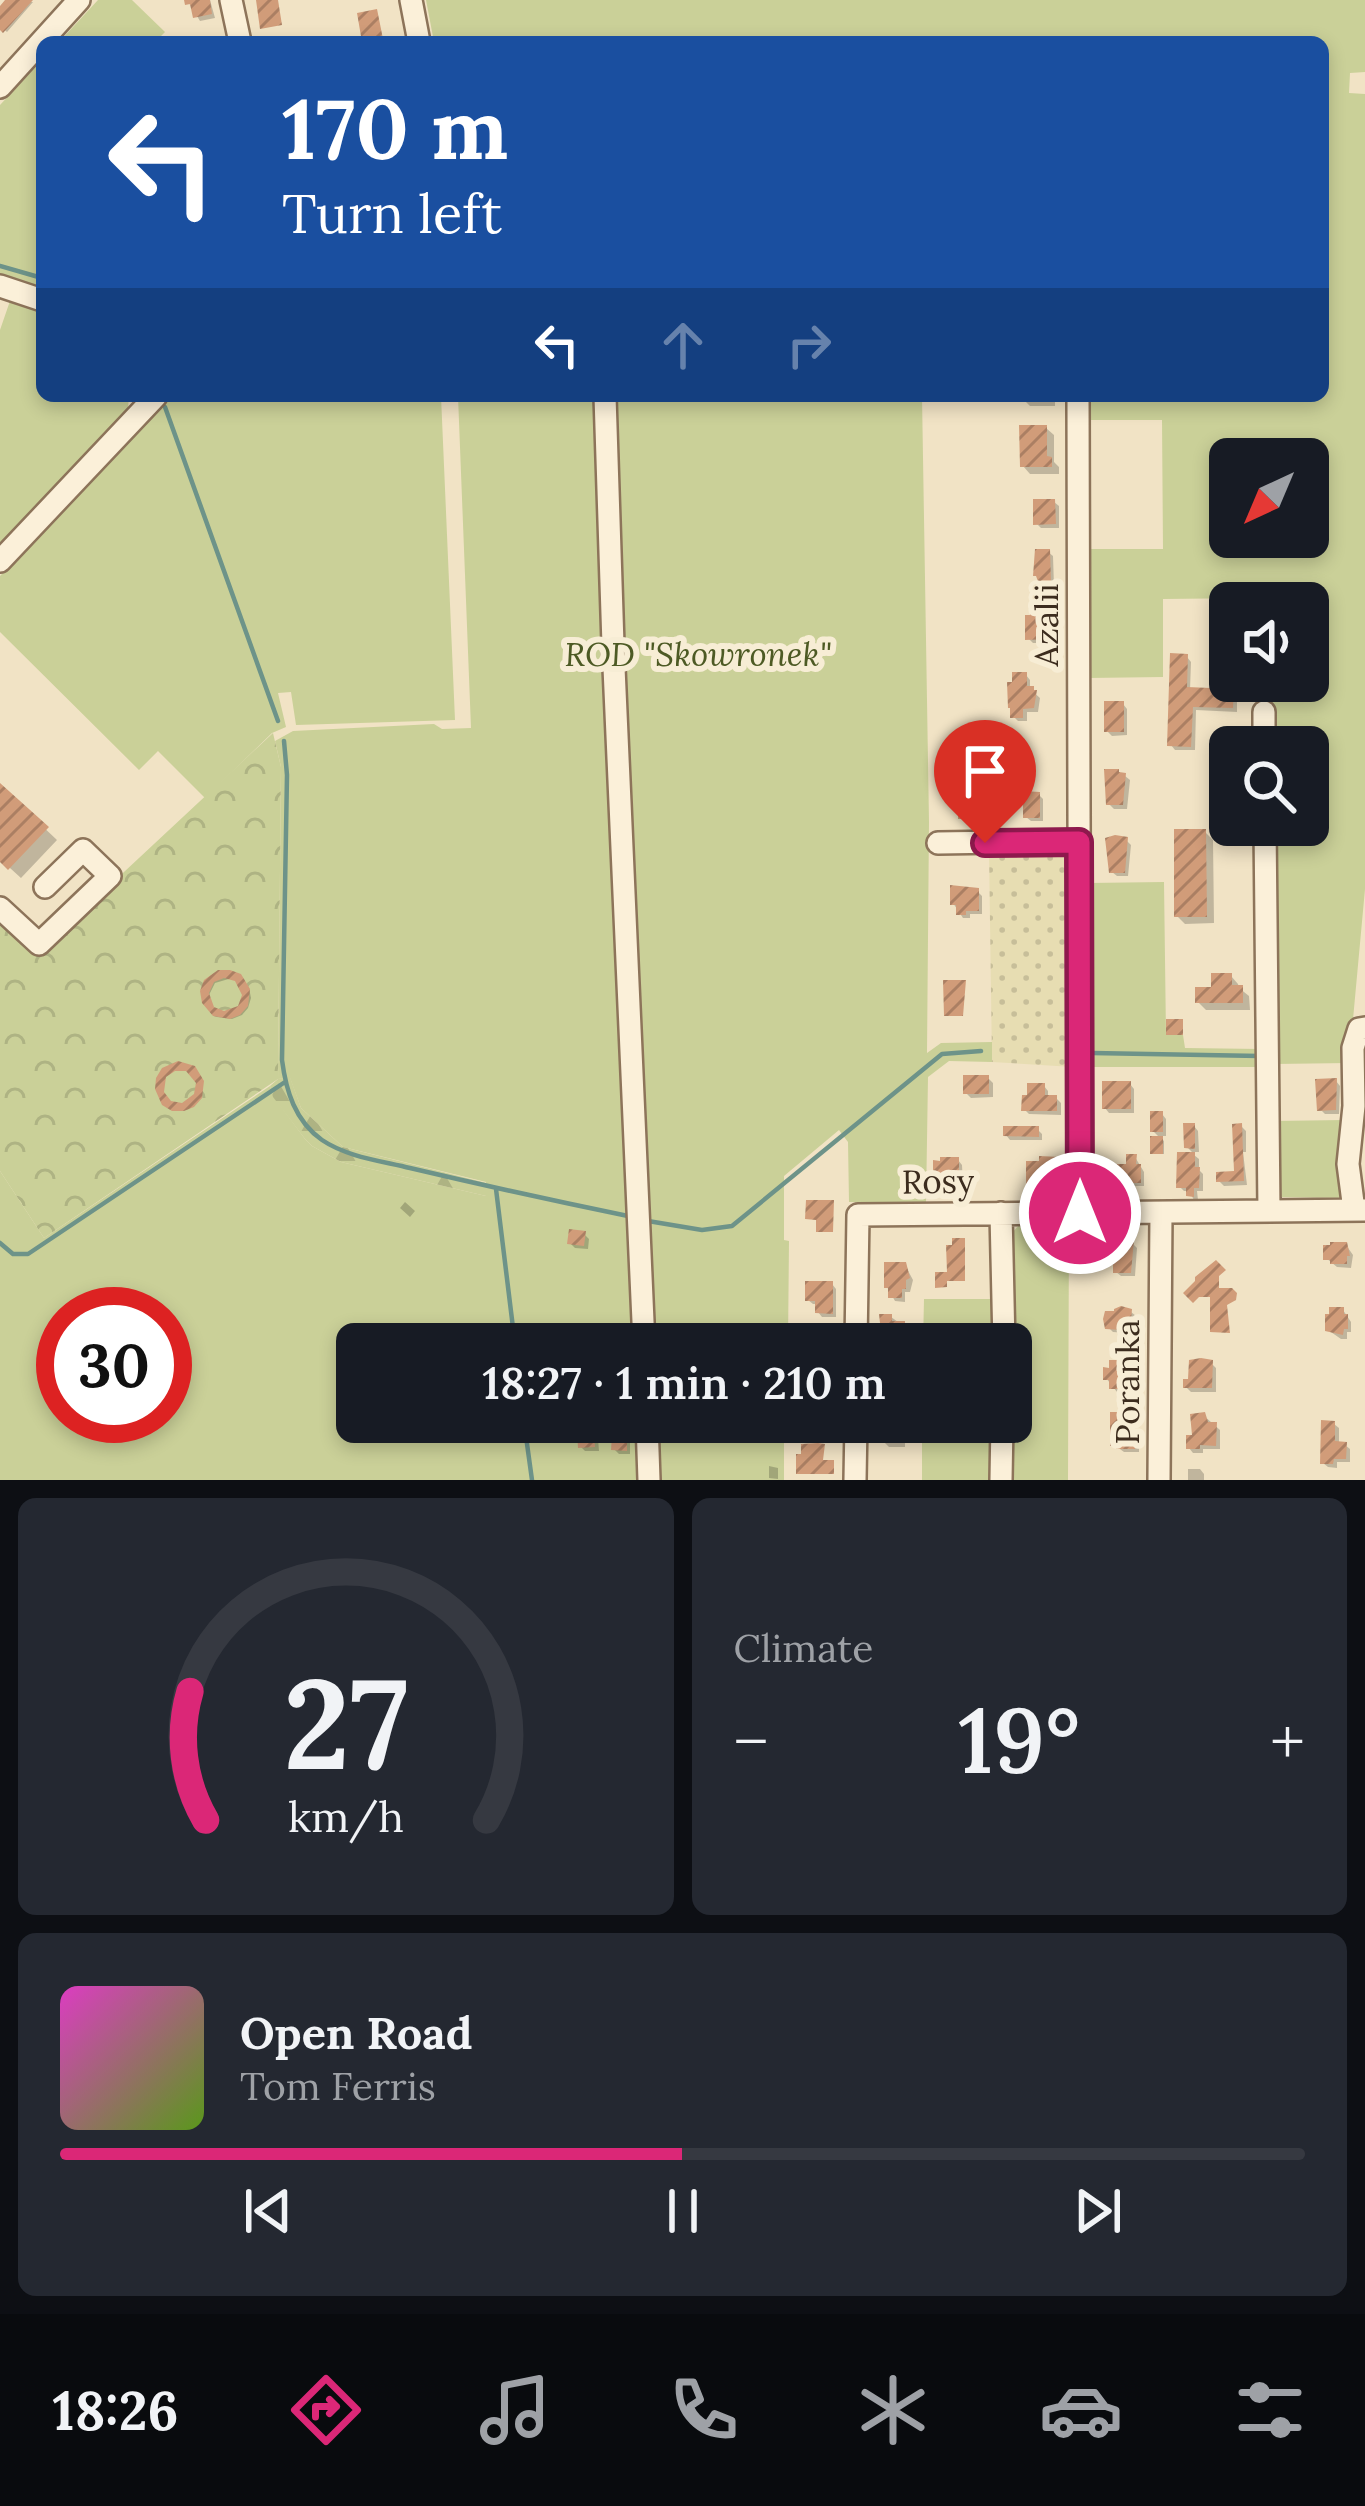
<!DOCTYPE html>
<html lang="en">
<head>
<meta charset="utf-8">
<style>
  :root { --surface:#171b24; --page:#242831; --text:#f1f3f6; --muted:#9ea1a6; --line:#363941; --accent:#db2777 }
  body { margin:0; font-family:Lora,serif; background:var(--page); color:var(--text); height:100vh; display:flex; flex-direction:column; font-size:45px; white-space:nowrap }
  * { box-sizing:border-box; margin:0 }
  p { font-size:39px; color:var(--muted) }
  .icon { flex:none; width:66px; height:66px; fill:none; stroke:currentColor; stroke-width:2; stroke-linecap:round; stroke-linejoin:round }
  .map { position:relative; height:1480px; overflow:hidden }
  .drawer { display:flex; flex-direction:column; gap:18px; padding:18px; background:#0d0f14; flex:1 }
  .drawer>* { flex:none }
  .hud { position:absolute; left:36px; top:36px; width:1293px; height:366px; border-radius:18px; box-shadow:0 6px 18px #0003; background:#1a4fa0; color:#fff; overflow:hidden }
  .needle { width:78px; rotate:224deg }
  .controls { position:absolute; left:1209px; top:438px; display:grid; gap:24px }
  .controls a { display:grid; place-items:center; width:120px; height:120px; border-radius:18px; background:var(--surface); box-shadow:0 6px 18px #0003; font-size:60px }
  .speed { position:absolute; left:36px; top:1287px; display:flex; gap:24px; font-size:60px; font-weight:700; text-align:center }
  .speed>* { display:grid; place-content:center; width:156px; height:156px; border-radius:50%; background:var(--surface); box-shadow:0 6px 18px #0003; line-height:1 }
  .speed .limit { border:18px solid #d22; background:#fff; color:#111 }
  .pin { position:absolute; display:grid; place-items:center; width:102px; height:102px; color:#fff; margin:-123px -51px; border-radius:50% 50% 50% 0; rotate:-45deg; box-shadow:0 0 12px #0007 }
  .pin .icon { rotate:45deg }
  .me { position:absolute; width:132px; margin:-66px; rotate:0deg; stroke-linejoin:round; filter:drop-shadow(0 0 9px #0008) }
  .turn { display:flex; align-items:center; gap:42px; height:252px; padding:0 48px; font-size:54px }
  .turn .icon { width:156px; height:156px; stroke-width:2.5 }
  .turn b { display:block; font-size:84px; line-height:102px }
  .lanes { display:flex; align-items:center; height:114px; padding:0 48px; background:#0003; justify-content:center; gap:60px; direction:ltr }
  .lanes .off { opacity:.35 }
  .big { font-size:90px; font-weight:600; line-height:1.1 }
  .drawer .widget { flex:1; display:flex; flex-direction:column; justify-content:center; gap:18px; min-width:0; padding:0 42px; border-radius:18px; background:var(--page) }
  .drawer .dial { align-items:center; gap:0 }
  .dial svg { height:312px; overflow:visible; fill:none; stroke:var(--line); stroke-width:7; stroke-linecap:round; text-anchor:middle }
  .dial text { fill:var(--text); stroke:none }
  .song { display:flex; align-items:center; gap:36px }
  .cover { width:144px; height:144px; border-radius:18px; background:linear-gradient(135deg,hsl(310 70% 55%),hsl(90 70% 35%)) }
  .played { height:12px; border-radius:6px; background:linear-gradient(90deg,var(--accent) 50%,var(--line) 50%) }
  .keys { display:flex; justify-content:space-around; direction:ltr }
  .heat { display:flex; justify-content:space-between; align-items:center; font-size:66px; direction:ltr }
  .drawer .tiles { flex:1; display:grid; gap:18px; grid-template-columns:1fr 1fr }
  .widget:last-child { grid-column:span 2 }
  .trip { position:absolute; left:336px; top:1323px; width:696px; height:120px; border-radius:18px; background:var(--surface); box-shadow:0 6px 18px #0003; font-weight:600; line-height:120px; text-align:center }
  .tabs { display:flex; height:192px; justify-content:space-around; align-items:center; background:#090b0e; color:var(--muted) }
  .tabs .icon { width:84px; height:84px }
  .tabs .active { color:var(--accent) }
  .tabs b { font-size:54px; color:var(--text) }
  .map>svg:first-child { display:block }
  .farmland { fill:url(#farmland-dots) }
  .green { fill:#cad098; fill-rule:evenodd }
  .forest { fill:url(#forest-firs) }
  .park { fill:url(#park-crowns) }
  .shadow { fill:#0003; fill-rule:evenodd }
  .lines { fill:none; stroke-linecap:round; stroke-linejoin:round }
  .stream { stroke:#6d9389; stroke-width:4.5 }
  .building { fill:url(#building-hatch); fill-rule:evenodd }
  .minor-casing { stroke:#8d745a; stroke-width:26 }
  .minor { stroke:#fbf0d9; stroke-width:21 }
  .route-casing { stroke:#8e194d; stroke-width:30 }
  .route { stroke:#db2777; stroke-width:21 }
  .labels { text-anchor:middle; stroke-width:12; stroke-linejoin:round; paint-order:stroke }
  .street-label { font-size:33px; fill:#3c2c1e; stroke:#f7edd5 }
  .park-label { font-size:33px; font-style:italic; fill:#4d5a24; stroke:#f7edd5 }
</style>
</head>
<body>
<div class="map">
<svg width="1365" height="1480" viewBox="0 0 1365 1480">
  <defs>
    <pattern id="farmland-dots" width="8" height="8" patternUnits="userSpaceOnUse" patternTransform="scale(3)"><rect width="8" height="8" fill="#e7ddb2"/><path d="M2 2h.1M6 6h.1" fill="none" stroke="#c7be99" stroke-width="1.8" stroke-linecap="round"/></pattern>
    <pattern id="forest-firs" width="22" height="20" patternUnits="userSpaceOnUse" patternTransform="scale(3)"><rect width="22" height="20" fill="#cad098"/><path d="M5 1l3.5 6h-7zM16 11l3.5 6h-7z" fill="#aeb383"/></pattern>
    <pattern id="park-crowns" width="20" height="18" patternUnits="userSpaceOnUse" patternTransform="scale(3)"><rect width="20" height="18" fill="#cad098"/><path d="M2 6a3 3 0 1 1 6 0M12 15a3 3 0 1 1 6 0" fill="none" stroke="#aeb383"/></pattern>
    <pattern id="building-hatch" width="6" height="6" patternUnits="userSpaceOnUse" patternTransform="scale(3)"><rect width="6" height="6" fill="#d19c79"/><path d="M-1 1l2-2M0 6l6-6M5 7l2-2" fill="none" stroke="#ab7f63"/></pattern>
  </defs>
  <rect width="100%" height="100%" fill="#f1e3c5"/>
  <path class="farmland" d="M989,851l81,1 3,215 -81,-5z"/>
  <path class="green" d="M98,0h34l33,32 -10,10h-96z
    M426,0h939v72l-15,1 -1,20 16,1v795l-16,174 -74,1 -4,-239h37v-78h-38l-13,-38v-28h51v-78h-51l-1,-5 -93,1v78l-75,1 -2,-129h77l-1,-129h-77v-24h238v-354h-889zM1230,459h78v78h-78z
    M42,60v234l-42,-15v-174z
    M10,301l32,9v86h87l-1,13 -128,138v-217z
    M169,396h272l14,324 -159,5 -5,-33 -13,1 8,34 -14,6 -67,65 -47,-47 -19,19 -139,-138v-56z
    M458,396h464l7,426 -2,231 14,-10 51,-1v20l-43,-1 -21,16 -2,126 -77,-1 -1,-60 -9,-12 -55,46v64l5,1 -1,103h-431v78h427v58h-784v-309l44,67 226,-152 4,11 31,42 7,7 29,16 145,34v-14l-143,-35 -42,-39 -11,-30 -12,1 3,-312 -6,-26 18,-10 141,-7 8,5 29,-1zM63,1314h102v102h-102z
    M1164,882l2,153h17l2,13 76,1 1,22 -5,-4h-171l2,-184z
    M1344,1120l2,78 -67,-1 -5,-76z
    M1021,1223h48l-1,257h-59l2,-58 -1,-187z
    M924,1299h67v45h-68z
    M922,1422h68v58h-68z"/>
  <path class="forest" d="M290,1077l11,31 42,39 144,36 -1,13 -145,-34 -29,-16 -7,-7 -32,-42 -3,-11 8,-7z"/>
  <path class="park" d="M273,733l8,34 -3,312 -234,159 -44,-67v-249l35,33z"/>
  <path class="shadow" d="M9,0l24,2 -26,30 -7,-6v-16z
    M187,0h23l5,18 -15,3z
    M1025,396h30v10h-25l-5,-5z
    M1046,428l8,7v27l5,5v7h-29l-7,-8z
    M1054,502l5,4v22h-18l-5,-5z
    M1048,552l5,4 1,30 -8,1 -10,-12z
    M1045,609l10,14v20h-22l-5,-5z
    M1187,657l4,5 -1,28 42,2 5,4v16l-41,-2 -1,40h-20l-4,-5z
    M1026,675l4,5v9l10,9 -2,14h-11v9h-9l-5,-5z
    M1123,704l4,5v26l-15,1 -5,-5z
    M1016,762l8,2 1,15 -8,-2z
    M1125,776l5,4 -3,29h-13l-5,-5z
    M0,786l57,54 -36,38 -21,-19z
    M974,790l5,5v13l8,5v9l-21,1 -5,-5z
    M1039,795l4,4v22h-12l-5,-4z
    M1205,832l8,8 1,83 -29,1 -8,-8z
    M1126,840l5,5 -3,31h-11l-5,-4z
    M977,891l5,5v18h-12v4h-7l-10,-15z
    M234,974l15,14 2,10 -3,10 -6,7 -10,4 -15,-2 -10,-11v-24zM232,978l9,6 4,16 -12,13 -14,1 -7,-6 -3,-13 6,-12z
    M1231,976l7,8 1,4 10,8 1,14h-44l-8,-8z
    M988,1078l5,5v14l-22,1 -5,-5z
    M1336,1081l4,5 -1,28h-14l-5,-5z
    M1130,1084l4,5v24h-25l-4,-5z
    M1044,1086l4,5v7h8l5,5v12l-32,-1 -5,-5 6,-11z
    M1162,1114l4,5v17h-7l5,5v13h-10l7,-15 -8,-8z
    M1194,1126l4,5 1,21h-7l-5,-5z
    M1241,1126l5,5v21h-3l4,33 -23,1 -5,-5 18,-7z
    M1037,1129l5,5v6h-32l-4,-5z
    M1194,1155l5,4v11l4,4v17h-6l1,9h-4l-5,-9h-5l-5,-5z
    M1135,1157l9,15v14h-19l-5,-4z
    M958,1160l4,5 1,20 -18,-3v5h-4l-5,-4z
    M1059,1160l5,4v30h-11l-5,-9 -15,2 -4,-4z
    M405,1202l10,9 -5,6 -10,-9z
    M584,1234l5,5 -1,10 -13,-1 -5,-5z
    M1133,1244l4,4 -2,28h-14l-5,-4z
    M1346,1245l7,10 -2,13 -14,-1 -11,-9z
    M905,1265l8,15 -3,12h-5v10l-10,-1 -8,-14z
    M832,1284l4,5v28h-14l-4,-5v-8h-5l-5,-4z
    M1343,1310l8,12v10h-4v7h-6l-13,-9z
    M1131,1312l5,4 -1,7 6,6v5l-28,-2 -5,-5z
    M891,1317l17,12v15h-19l-4,-5z
    M1132,1363l9,18v12l-24,-1 -11,-14z
    M1211,1363l5,5v24h-25l-5,-5z
    M1131,1415l5,5 -1,19 4,3v10h-15l-11,-8z
    M1203,1415l17,15v19h-17v4h-10l-4,-5z
    M884,1422h21v25h-16l-5,-5z
    M1334,1424l5,4v16l6,1 5,4v13h-13v6l-9,-1 -5,-4z
    M593,1434l5,4 1,13h-14l-4,-4z
    M626,1437l4,5v12h-11l-5,-5z
    M769,1466l9,2v11l-9,-1z
    M1188,1469h12l4,5v6h-16z"/>
  <g class="lines">
    <path class="stream" d="M0,266l42,12
      M165,407l113,314
      M284,741l3,34 -5,285c4,31 13,61 40,80 25,17 60,21 88,28 72,17 145,33 218,48
      M1092,1053l168,3
      M496,1189l19,155
      M648,1221l54,9 30,-4 210,-172 39,-3
      M0,1243l13,11h15l257,-172
      M524,1422l8,58"/>
  </g>
  <path class="building" d="M5,0h28l-30,33 -3,-3v-24z
    M184,0h26l2,14 -19,4 -3,-14 -5,1z
    M256,0h22l4,25 -22,4z
    M377,9l6,30 -21,3 -5,-29z
    M1019,425h28v31l5,1v10h-32z
    M1033,499h22l1,25 -23,1z
    M1035,549h15l1,33 -12,2 -3,-8h-3z
    M1030,606h16v9h5v24l-26,1v-25h5z
    M1170,653l18,1 -1,33 47,2 -1,19 -40,-1 -2,40 -24,-1z
    M1012,672h15v14h7v4h3l-3,18 -11,1v9h-13v-10h-2l-1,-26h5z
    M1104,701h20v31h-20z
    M1104,769h15v3l7,1 -3,32h-17z
    M0,783l49,44 -41,43 -8,-8z
    M975,787l1,18h7v14h-25v-31z
    M1023,791l17,1v26h-17z
    M1174,829h32l1,88h-33z
    M1115,835l13,2 -3,36h-16l-4,-35z
    M950,885l29,3v23h-13v4h-10v-10h-6z
    M218,970h12l11,4 9,15 -2,17 -8,9 -10,4 -17,-3 -11,-13 -2,-12 4,-11zM224,978l11,3 7,14 -4,11 -14,5 -10,-4 -5,-14 5,-11z
    M1211,973h21v12h11v18h-48v-16h16z
    M943,980h23l-3,36h-19z
    M1166,1019h17v16h-17z
    M178,1061l17,5 9,15 -2,17 -8,9 -10,4h-12l-10,-6 -7,-16 1,-11 6,-10zM175,1071h11l10,12 -2,11 -12,9 -11,-2 -7,-9 2,-15z
    M963,1075h26v19h-26z
    M1337,1078l-1,32 -19,1 -2,-32z
    M1102,1081h29v28h-29z
    M1027,1083h18v12h12v16h-36l1,-16h5z
    M1150,1111h13v21h-13z
    M1183,1123h12v26l-11,-1z
    M1242,1123l2,58 -28,1v-10l18,-1 -2,-47z
    M1003,1126h36v11l-36,-1z
    M1150,1136h13v18h-13z
    M1177,1152h18v15h5l-1,21h-5v9l-8,-1v-8h-10z
    M1126,1154h11l-1,10h5v19h-24v-19h9z
    M1039,1156l21,1v34h-15v-9l-19,2v-23h13z
    M940,1157h19v25h-12v-3h-6v5h-8v-24l7,1z
    M806,1200h28l-1,32h-17v-12l-11,-1z
    M569,1229l17,2 -2,15 -17,-2z
    M952,1238h13v43h-18v6l-12,1v-16h12l-1,-27h6z
    M1113,1240h21l-3,33h-18v-8h-3z
    M1330,1242h17l3,14h-3v8h-17v-4h-7v-15h7z
    M1216,1260l10,10 -7,6v12h13l5,5 -1,7 -9,5 3,28 -20,-1v-35h-11l-6,6 -10,-10 12,-12v-4z
    M884,1262h22l4,16 -4,2v9h-4v9h-14v-10h-4z
    M805,1281h28v33l-18,-1v-12h-10z
    M1121,1306l11,3 -1,12h7v10l-33,-2 -2,-10 2,-8h9v-2z
    M1329,1307h15v7h4v15h-4l-1,6 -18,-4v-17h4z
    M879,1314h13v7h13v20h-23z
    M1201,1358l12,2 -1,28h-29v-9h5l1,-19z
    M1109,1360h24v13h4v16h-28v-9h-6v-13l6,1z
    M1110,1412h23l-1,22h4l-1,15h-19v-3h-6z
    M1205,1412l3,10h9l-1,24 -16,-1v4h-14v-14h6l-2,-21z
    M1321,1420l14,1v20l12,1 -1,17h-12l-1,5h-13z
    M881,1422h21v21h-21z
    M577,1431h17l1,16 -17,1z
    M612,1434h15v17l-16,-1z
    M818,1443l7,1 -2,16h11v14h-38v-20h5v-10z"/>
  <g class="lines">
    <g class="minor-casing">
      <path id="minor" d="M231,0l9,42
        M411,0l8,42
        M0,87l79,-87
        M0,286l42,14
        M605,396l8,249 31,699
        M1078,396l2,817
        M0,561l156,-165
        M1264,712v35
        M1265,825l4,386
        M938,843l141,-2
        M0,908l39,36 71,-68 -27,-26 -38,37
        M1354,1210l-6,-46 6,-58 -1,-58 6,-19 6,-1
        M1001,1213l3,131
        M856,1344l2,-129 507,-5
        M647,1422l2,58
        M855,1480l1,-58
        M1001,1480l1,-58
        M1159,1480l2,-267"/>
    </g>
    <use href="#minor" class="minor"/>
  </g>
  <g class="lines">
    <g class="route-casing">
      <path id="route" d="M985,843l94,-1 1,371"/>
    </g>
    <use href="#route" class="route"/>
  </g>
  <g class="labels">
    <g class="street-label">
      <text transform="translate(1046 625) rotate(-90)" y="12">Azalii</text>
      <text transform="translate(938 1181) rotate(-1)" y="12">Rosy</text>
      <text transform="translate(1127 1382) rotate(-90)" y="12">Poranka</text>
    </g>
    <g class="park-label">
      <text x="698" y="666">ROD "Skowronek"</text>
    </g>
  </g>
</svg>
<div class="controls">
<a><svg class="needle" viewBox="-14 -14 28 28"><path d="M0-13l5 13h-10z" fill="#e53935"/><path d="M0 13l5-13h-10z" fill="#9ea1a6"/></svg></a>
<a><svg class="icon" aria-label="sound" viewBox="0 0 24 24"><path d="M4 9h4l5-4v14l-5-4H4zM17 9q2 3 0 6"/></svg></a>
<a><svg class="icon" aria-label="search" viewBox="0 0 24 24"><circle cx="10" cy="10" r="6"/><path d="M15 15l6 6"/></svg></a>
</div>
<div class="speed"><div class="limit">30</div></div>
<div class="pin" style="left:985px;top:843px;background:#d93025"><svg class="icon" aria-label="arrive" viewBox="0 0 24 24"><path d="M6 21V4h12l-3 4 3 4H6"/></svg></div>
<svg class="me" style="left:1080px;top:1213px" viewBox="-20 -20 40 40"><circle r="17" fill="#db2777" stroke="#fff" stroke-width="3"/><path d="M0-11L8 9 0 5-8 9z" fill="#fff"/></svg>
<div class="trip">18:27 · 1 min · 210 m</div>
<div class="hud">
<div class="turn"><svg class="icon" aria-label="left" viewBox="0 0 24 24"><path d="M17 20v-9H6M10 6l-5 5 5 5"/></svg><div><b>170 m</b>Turn left</div></div>
<div class="lanes"><svg class="icon" aria-label="left" viewBox="0 0 24 24"><path d="M17 20v-9H6M10 6l-5 5 5 5"/></svg><svg class="icon off" aria-label="ahead" viewBox="0 0 24 24"><path d="M12 20V5M6 11l6-6 6 6"/></svg><svg class="icon off" aria-label="right" viewBox="0 0 24 24"><path d="M7 20v-9h11M14 6l5 5-5 5"/></svg></div>
</div>
</div>
<section class="drawer">
<div class="tiles">
<div class="widget dial"><svg viewBox="0 0 100 80">
<path d="M14 69A42 42 0 1 1 86 69"/>
<path d="M14 69A42 42 0 0 1 10 36" stroke="#db2777"/>
<text x="50" y="56" font-size="32" font-weight="700">27</text>
<text x="50" y="72" font-size="11">km/h</text>
</svg></div>
<div class="widget"><p>Climate</p>
<div class="heat"><a>−</a><b class="big">19°</b><a>+</a></div>
</div>
<div class="widget">
<div class="song"><i class="cover"></i><div><b>Open Road</b><p>Tom Ferris</p></div></div>
<div class="played"></div>
<div class="keys"><svg class="icon" aria-label="previous" viewBox="0 0 24 24"><path d="M18 5L8 12l10 7zM5 5v14"/></svg><svg class="icon" aria-label="pause" viewBox="0 0 24 24"><path d="M8 5v14M16 5v14"/></svg><svg class="icon" aria-label="next" viewBox="0 0 24 24"><path d="M6 5l10 7-10 7zM19 5v14"/></svg></div>
</div>
</div>
</section>
<nav class="tabs">
<b>18:26</b>
<svg class="icon active" aria-label="directions" viewBox="0 0 24 24"><path d="M12 3l9 9-9 9-9-9zM9 14v-3h6M13 9l2 2-2 2"/></svg>
<svg class="icon" aria-label="music" viewBox="0 0 24 24"><path d="M9 18V5l10-2v13"/><circle cx="6" cy="18" r="3"/><circle cx="16" cy="16" r="3"/></svg>
<svg class="icon" aria-label="phone" viewBox="0 0 24 24"><path d="M5 4h4l2 5-3 2q2 4 5 5l2-3 5 2v4C11 20 4 13 5 4z"/></svg>
<svg class="icon" aria-label="climate" viewBox="0 0 24 24"><path d="M12 3v18M4 7l16 10M4 17L20 7"/></svg>
<svg class="icon" aria-label="car" viewBox="0 0 24 24"><path d="M5 17H2v-5l4-1 3-4h7l3 4 3 1v5h-3M9 17h6M6 11h13"/><circle cx="7" cy="17" r="2"/><circle cx="17" cy="17" r="2"/></svg>
<svg class="icon" aria-label="filters" viewBox="0 0 24 24"><path d="M4 7h16M4 17h16"/><circle cx="9" cy="7" r="2"/><circle cx="15" cy="17" r="2"/></svg>
</nav>
</body>
</html>
